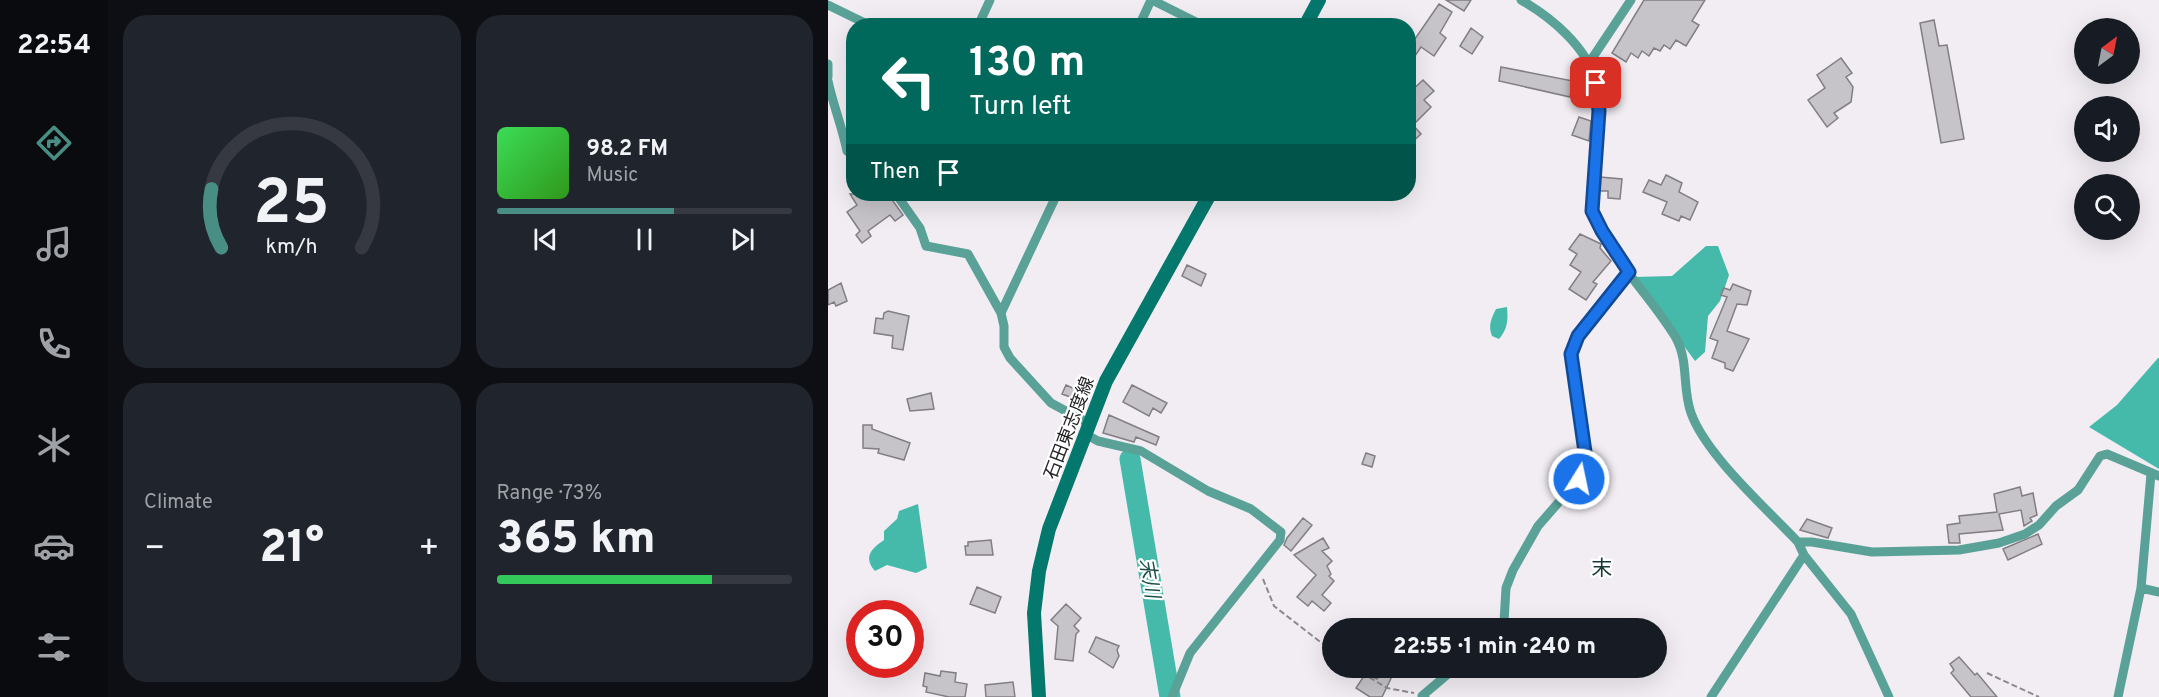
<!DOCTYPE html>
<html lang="en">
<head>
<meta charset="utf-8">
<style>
  :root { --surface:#171b24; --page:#20242c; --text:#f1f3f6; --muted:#9ea1a6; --line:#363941; --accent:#498e84 }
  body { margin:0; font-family:Overpass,"Noto Sans JP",sans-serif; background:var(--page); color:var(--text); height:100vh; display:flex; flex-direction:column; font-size:22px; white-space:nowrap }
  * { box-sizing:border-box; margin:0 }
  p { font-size:20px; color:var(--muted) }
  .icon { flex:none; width:33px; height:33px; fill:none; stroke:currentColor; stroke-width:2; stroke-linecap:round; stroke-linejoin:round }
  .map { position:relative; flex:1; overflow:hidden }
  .sheet { display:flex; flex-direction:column; gap:15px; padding:15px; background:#0d0f14; width:720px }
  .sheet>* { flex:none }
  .top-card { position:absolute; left:18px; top:18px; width:570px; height:183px; border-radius:24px; box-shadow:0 6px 24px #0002; background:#00695c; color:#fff; overflow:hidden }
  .needle { width:39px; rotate:32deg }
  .fabs { position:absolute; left:1246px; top:18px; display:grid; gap:12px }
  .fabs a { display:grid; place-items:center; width:66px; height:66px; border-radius:50%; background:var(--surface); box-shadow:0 6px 24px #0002; font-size:30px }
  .speed { position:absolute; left:18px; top:600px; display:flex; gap:12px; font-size:30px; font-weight:700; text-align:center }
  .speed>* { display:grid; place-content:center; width:78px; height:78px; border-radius:50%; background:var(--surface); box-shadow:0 6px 24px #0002; line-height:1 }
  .speed .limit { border:9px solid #d22; background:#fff; color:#111 }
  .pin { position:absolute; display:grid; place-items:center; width:51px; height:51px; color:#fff; margin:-26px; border-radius:12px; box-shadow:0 3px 9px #0006 }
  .me { position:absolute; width:66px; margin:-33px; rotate:10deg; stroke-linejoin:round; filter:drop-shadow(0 0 4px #0008) }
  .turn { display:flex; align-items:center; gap:21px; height:126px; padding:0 24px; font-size:27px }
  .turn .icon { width:78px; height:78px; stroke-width:2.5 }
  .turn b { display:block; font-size:42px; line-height:51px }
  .then { display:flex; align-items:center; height:57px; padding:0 24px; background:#0003; gap:12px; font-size:22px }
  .big { font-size:45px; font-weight:800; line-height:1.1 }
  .sheet .tile { flex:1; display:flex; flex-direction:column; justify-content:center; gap:9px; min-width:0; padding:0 21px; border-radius:24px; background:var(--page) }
  .sheet .dial { align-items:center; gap:0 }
  .dial svg { height:156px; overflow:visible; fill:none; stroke:var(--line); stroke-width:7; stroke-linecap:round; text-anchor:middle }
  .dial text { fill:var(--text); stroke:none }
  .song { display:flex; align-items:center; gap:18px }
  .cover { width:72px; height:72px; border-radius:9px; background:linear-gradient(135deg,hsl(130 70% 55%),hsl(110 70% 35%)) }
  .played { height:6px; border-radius:3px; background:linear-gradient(90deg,var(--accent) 60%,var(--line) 60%) }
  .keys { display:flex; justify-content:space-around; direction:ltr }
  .heat { display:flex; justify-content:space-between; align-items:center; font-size:33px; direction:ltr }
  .charge { height:9px; border-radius:4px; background:linear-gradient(90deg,#34c759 73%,var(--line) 0) }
  .sheet .tiles { flex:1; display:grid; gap:15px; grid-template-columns:repeat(2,1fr) }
  .trip { position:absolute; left:494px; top:618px; width:345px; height:60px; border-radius:30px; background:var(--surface); box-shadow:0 6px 24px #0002; font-weight:800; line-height:60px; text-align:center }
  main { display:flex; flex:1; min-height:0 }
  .dock { display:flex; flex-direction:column; width:108px; justify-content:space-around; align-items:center; background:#090b0e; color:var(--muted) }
  .dock .icon { width:42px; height:42px }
  .dock .on { color:var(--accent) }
  .dock b { font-size:27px; color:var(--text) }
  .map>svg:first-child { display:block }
  .water { fill:#45baab }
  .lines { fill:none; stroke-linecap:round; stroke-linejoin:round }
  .river { stroke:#45baab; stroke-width:21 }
  .building { fill:#c6c3c9; stroke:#827e84; stroke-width:1.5 }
  .path { stroke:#8d8a8e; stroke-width:2; stroke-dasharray:6 3; stroke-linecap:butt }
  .street { stroke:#5aa298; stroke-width:9 }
  .secondary { stroke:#05786d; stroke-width:14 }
  .route-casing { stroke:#114b97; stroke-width:15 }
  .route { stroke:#1a73e8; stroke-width:10 }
  .labels { text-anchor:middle; stroke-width:4.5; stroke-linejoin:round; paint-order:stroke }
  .street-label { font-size:18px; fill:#242225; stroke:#fff }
  .water-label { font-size:20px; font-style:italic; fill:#1d4f49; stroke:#fff }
  .quarter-label { font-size:21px; fill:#183935; stroke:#fff }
</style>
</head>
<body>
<main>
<nav class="dock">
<b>22:54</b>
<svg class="icon on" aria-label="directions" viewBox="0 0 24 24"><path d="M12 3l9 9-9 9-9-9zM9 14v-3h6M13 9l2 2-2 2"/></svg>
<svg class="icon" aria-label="music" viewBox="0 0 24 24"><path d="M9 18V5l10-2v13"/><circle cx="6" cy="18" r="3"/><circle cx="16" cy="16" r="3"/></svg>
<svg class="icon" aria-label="phone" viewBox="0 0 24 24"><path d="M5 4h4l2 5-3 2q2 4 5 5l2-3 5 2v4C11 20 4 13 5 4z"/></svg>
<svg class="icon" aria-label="climate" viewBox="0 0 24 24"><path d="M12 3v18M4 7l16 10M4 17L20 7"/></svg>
<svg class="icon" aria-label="car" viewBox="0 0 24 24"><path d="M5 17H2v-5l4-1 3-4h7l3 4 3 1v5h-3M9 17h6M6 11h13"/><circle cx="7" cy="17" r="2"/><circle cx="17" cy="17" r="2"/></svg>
<svg class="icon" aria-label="filters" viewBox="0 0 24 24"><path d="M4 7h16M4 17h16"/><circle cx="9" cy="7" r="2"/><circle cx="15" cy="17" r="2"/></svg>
</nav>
<section class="sheet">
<div class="tiles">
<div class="tile dial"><svg viewBox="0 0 100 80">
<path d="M14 69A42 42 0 1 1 86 69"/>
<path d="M14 69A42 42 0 0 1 9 39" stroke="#498e84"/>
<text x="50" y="56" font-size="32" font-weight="700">25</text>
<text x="50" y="72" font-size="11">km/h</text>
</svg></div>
<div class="tile">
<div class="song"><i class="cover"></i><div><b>98.2 FM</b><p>Music</p></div></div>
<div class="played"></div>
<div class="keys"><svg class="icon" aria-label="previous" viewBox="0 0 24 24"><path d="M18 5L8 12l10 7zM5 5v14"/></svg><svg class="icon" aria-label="pause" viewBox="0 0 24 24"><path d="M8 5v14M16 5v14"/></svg><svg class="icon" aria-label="next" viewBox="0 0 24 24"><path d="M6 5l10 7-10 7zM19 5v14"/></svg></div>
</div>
<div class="tile"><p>Climate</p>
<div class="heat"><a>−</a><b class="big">21°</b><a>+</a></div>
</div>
<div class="tile"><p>Range · 73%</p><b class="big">365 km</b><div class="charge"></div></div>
</div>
</section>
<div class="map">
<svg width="1331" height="697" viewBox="0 0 1331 697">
  <rect width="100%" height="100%" fill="#f1edf3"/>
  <path class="water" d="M878,246h12l11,29 -9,26 -12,15 -3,36 -10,9 -62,-84 39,-1z
    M679,307c1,13 1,22 -8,32l-7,-3c-4,-10 -1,-17 4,-27z
    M1330,358h1v111l-70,-42 28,-22z
    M90,504l9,64 -11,5 -29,-8 -12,6c-12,-14 -4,-22 9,-31v-9l13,-12 2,-8z"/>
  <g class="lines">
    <path class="river" d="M302,459l40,238"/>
  </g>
  <path class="building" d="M618,0h25l-7,11z
    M816,0h61l-13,21 7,4 -13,21 -10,-6 -6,9 -6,-4 -4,6 -6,-3 -5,8 -7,-5 -4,7 -7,-5 -5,9 -14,-9z
    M611,4l13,8 -12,21 6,5 -12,18 -13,-9 -13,19v-17z
    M1106,20l5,26 8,-1 17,94 -23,4 -21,-120z
    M643,28l12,9 -11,17 -12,-8z
    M1013,58l11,15 -6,4 7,10 -2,15 -17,11 4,5 -11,9 -19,-27 17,-12 -8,-13z
    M673,67l72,14 -3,16 -71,-16z
    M595,80l11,11 -10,9 7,7 -18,18 8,9 -13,12v-52z
    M751,117l12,4 -2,20 -17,-6z
    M838,175l16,8 -3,9 19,10 -8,18 -9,-4 -2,5 -17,-7 5,-12 -24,-10 6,-12 12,5z
    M772,177l22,2 -2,20 -12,-1v-7h-9z
    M22,194h38l15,21 -8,6 -5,-6 -22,16 3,5 -9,7 -6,-8 4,-4 -13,-19 10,-7z
    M752,234l21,10 -1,4 11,13 -18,21 4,2 -11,16 -17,-11 12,-17 -11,-7 7,-11 -8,-5z
    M359,265l19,9 -5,12 -19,-10z
    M13,283l6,18 -11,5 -2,-4 -6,3v-15z
    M905,284l18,7 -4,14 -10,-1 -10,27 22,8 -16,32 -8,-3v-5l-13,-5 6,-17 -8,-3 17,-41 -6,-2 3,-7 6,2z
    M60,311l21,5 -6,34 -11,-2 1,-12 -19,-3 2,-15 7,1 1,-6z
    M238,385l11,5 -4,8 -11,-4z
    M304,385l35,18 -6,10 -8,-5 -4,8 -26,-14z
    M103,393l3,16 -24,2 -3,-12z
    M281,415l50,22 -3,8 -20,-8 -2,5 -31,-9z
    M35,425h9v4l38,14 -6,17 -26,-7 1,-4 -16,-1z
    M538,453l9,3 -3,11 -10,-3z
    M1192,487l2,9 11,-3 4,22 -7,3 2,3 -8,5 -3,-16 -22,4 4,16 -44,4 1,9h-11l-2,-18 13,-2 -1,-7 38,-4 -3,-18z
    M475,518l9,7 -21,26 -7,-6 3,-7z
    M979,519l25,9 -4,10 -28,-8z
    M1210,534l4,10 -34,16 -5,-11z
    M495,538l6,10 -7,3 10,10 -5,5 4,8 -2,2 5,5 -12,14 9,8 -7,8 -12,-10 -4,5 -11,-9 19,-22 -22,-20z
    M163,540l2,15h-27l-1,-9h3v-4z
    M149,587l24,10 -6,16 -25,-9z
    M238,604l15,14 -7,8 5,5 -3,3 -3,27 -18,-2 3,-33 -7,-6z
    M268,637l23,9 -2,4 2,6 -6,12 -24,-16z
    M1131,657l16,18 2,-2 20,24h-26l-20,-24 3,-3 -4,-6z
    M556,668h12l-14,29h-12l-14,-9 10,-15 11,6z
    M113,671l15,2 -1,9 12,2 -2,13h-16l-23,-5 1,-5 -4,-1 2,-13 15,3z
    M185,682l2,15h-29l-1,-12z"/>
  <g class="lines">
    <path class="path" d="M435,579l11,27 58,45
      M526,668l33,20 27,5
      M1159,673l52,24"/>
    <path class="street" d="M324,0l52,26
      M693,0c30,17 66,47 75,82 6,26 0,55 -2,81 -1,15 -6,36 -1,50 17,46 58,83 83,125 13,24 6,50 15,75 15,42 75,95 107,129l6,13 47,59 38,83
      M0,5l43,21
      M150,26l12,-26
      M311,26l12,-26
      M761,63l42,-63
      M0,64v13
      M0,81c5,24 14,45 19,70l7,5
      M68,194l24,34 6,18 42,8 33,59 3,13v21l6,11 41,45 37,20
      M173,313l56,-119
      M257,434l13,7 43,10 67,40 43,18 30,23 -1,8 -90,113 -18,44
      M970,542h14l60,10 87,-2 40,-7 26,-9 14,-9 17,-19 22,-16 22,-34 7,-2 52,22
      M1313,588l18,4
      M672,628l4,-6 2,-34 7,-18 25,-44 41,-47 6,-27 -14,-98 7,-18 51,-64
      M597,697l-3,-1 33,-28
      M883,697l93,-142
      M1290,697l23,-109 10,-114"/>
    <path class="secondary" d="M477,26l14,-26
      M211,697l-5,-84 5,-42 10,-42 57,-148 104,-187"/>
  </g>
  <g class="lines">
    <g class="route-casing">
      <path id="route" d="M751,479l6,-27 -14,-98 7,-18 51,-64 -27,-41 -10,-20 7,-100 -3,-28"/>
    </g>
    <use href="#route" class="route"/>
  </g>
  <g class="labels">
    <g class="street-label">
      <text transform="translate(241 428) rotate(-69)" y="6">石田東志度線</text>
    </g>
    <g class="water-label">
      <text transform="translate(322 578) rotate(80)" y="7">末川</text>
    </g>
    <g class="quarter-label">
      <text x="774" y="575">末</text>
    </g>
  </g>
</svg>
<div class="fabs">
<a><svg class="needle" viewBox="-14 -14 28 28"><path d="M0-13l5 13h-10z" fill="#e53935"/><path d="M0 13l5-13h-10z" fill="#9ea1a6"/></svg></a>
<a><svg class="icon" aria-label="sound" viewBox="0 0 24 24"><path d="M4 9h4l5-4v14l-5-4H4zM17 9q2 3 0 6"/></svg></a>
<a><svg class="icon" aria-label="search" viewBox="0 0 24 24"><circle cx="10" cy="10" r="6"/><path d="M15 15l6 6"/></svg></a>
</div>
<div class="speed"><div class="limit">30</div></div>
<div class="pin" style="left:768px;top:83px;background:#d93025"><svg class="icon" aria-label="arrive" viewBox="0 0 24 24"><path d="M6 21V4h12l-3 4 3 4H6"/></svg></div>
<svg class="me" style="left:751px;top:479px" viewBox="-20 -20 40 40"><circle r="17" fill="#1a73e8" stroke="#fff" stroke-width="3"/><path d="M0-11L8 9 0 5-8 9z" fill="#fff"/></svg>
<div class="trip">22:55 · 1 min · 240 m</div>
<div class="top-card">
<div class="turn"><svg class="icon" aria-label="left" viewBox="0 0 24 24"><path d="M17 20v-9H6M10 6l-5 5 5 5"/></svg><div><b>130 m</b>Turn left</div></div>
<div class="then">Then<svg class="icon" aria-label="arrive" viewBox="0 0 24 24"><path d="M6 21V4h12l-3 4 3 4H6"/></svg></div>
</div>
</div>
</main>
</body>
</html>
